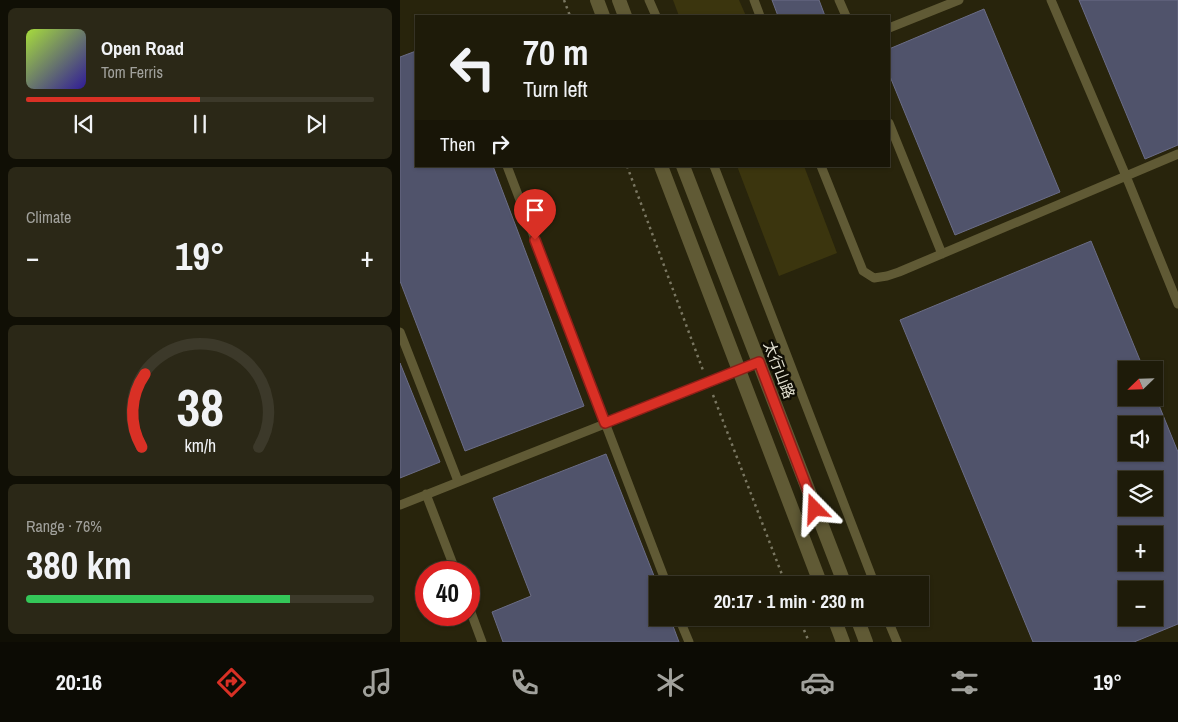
<!DOCTYPE html>
<html lang="en">
<head>
<meta charset="utf-8">
<style>
  :root { --surface:#1e1b09; --page:#2b2817; --text:#f1f3f6; --muted:#a1a19c; --line:#3c392a; --accent:#d93025 }
  body { margin:0; font-family:"Archivo Narrow","Noto Sans SC",sans-serif; background:var(--page); color:var(--text); height:100vh; display:flex; flex-direction:column; font-size:19px; white-space:nowrap }
  * { box-sizing:border-box; margin:0 }
  p { font-size:16px; color:var(--muted) }
  .icon { flex:none; width:28px; height:28px; fill:none; stroke:currentColor; stroke-width:2; stroke-linecap:round; stroke-linejoin:round }
  .map { position:relative; flex:1; overflow:hidden }
  .drawer { display:flex; flex-direction:column; gap:8px; padding:8px; background:#100f05; width:400px }
  .drawer>* { flex:none }
  .hud { position:absolute; left:15px; top:15px; width:475px; height:152px; border-radius:0px; box-shadow:0 1px 4px #0004,0 0 0 1px var(--line); background:#1e1b09; color:var(--text); overflow:hidden }
  .needle { width:32px; rotate:247deg }
  .tools { position:absolute; left:718px; top:361px; display:grid; gap:10px }
  .tools a { display:grid; place-items:center; width:45px; height:45px; border-radius:0px; background:var(--surface); box-shadow:0 1px 4px #0004,0 0 0 1px var(--line); font-size:25px }
  .speed { position:absolute; left:15px; top:561px; display:flex; gap:10px; font-size:25px; font-weight:700; text-align:center }
  .speed>* { display:grid; place-content:center; width:65px; height:65px; border-radius:50%; background:var(--surface); box-shadow:0 1px 4px #0004,0 0 0 1px var(--line); line-height:1 }
  .speed .limit { border:8px solid #d22; background:#fff; color:#111 }
  .pin { position:absolute; display:grid; place-items:center; width:42px; height:42px; color:#fff; margin:-51px -21px; border-radius:50% 50% 50% 0; rotate:-45deg; box-shadow:0 0 5px #0007 }
  .pin .icon { rotate:45deg }
  .me { position:absolute; width:55px; margin:-28px; rotate:339deg; stroke-linejoin:round; filter:drop-shadow(0 0 4px #0008) }
  .turn { display:flex; align-items:center; gap:18px; height:105px; padding:0 25px; font-size:22px }
  .turn .icon { width:65px; height:65px; stroke-width:2.5 }
  .turn b { display:block; font-size:35px; line-height:42px }
  .then { display:flex; align-items:center; height:48px; padding:0 25px; background:#0003; gap:10px; font-size:19px }
  .big { font-size:38px; font-weight:700; line-height:1.1 }
  .drawer .tile { flex:1; display:flex; flex-direction:column; justify-content:center; gap:8px; min-width:0; padding:0 18px; border-radius:8px; background:var(--page) }
  .drawer .dial { align-items:center; gap:0 }
  .dial svg { height:130px; overflow:visible; fill:none; stroke:var(--line); stroke-width:7; stroke-linecap:round; text-anchor:middle }
  .dial text { fill:var(--text); stroke:none }
  .song { display:flex; align-items:center; gap:15px }
  .cover { width:60px; height:60px; border-radius:8px; background:linear-gradient(135deg,hsl(80 70% 55%),hsl(250 70% 35%)) }
  .played { height:5px; border-radius:2px; background:linear-gradient(90deg,var(--accent) 50%,var(--line) 50%) }
  .keys { display:flex; justify-content:space-around; direction:ltr }
  .heat { display:flex; justify-content:space-between; align-items:center; font-size:28px; direction:ltr }
  .charge { height:8px; border-radius:4px; background:linear-gradient(90deg,#34c759 76%,var(--line) 0) }
  .trip { position:absolute; left:249px; top:576px; width:280px; height:50px; border-radius:0px; background:var(--surface); box-shadow:0 1px 4px #0004,0 0 0 1px var(--line); font-weight:700; line-height:50px; text-align:center }
  .tabs { display:flex; height:80px; justify-content:space-around; align-items:center; background:#0c0b04; color:var(--muted) }
  .tabs .icon { width:35px; height:35px }
  .tabs .current { color:var(--accent) }
  .tabs b { font-size:22px; color:var(--text) }
  main { display:flex; flex:1; min-height:0 }
  .map>svg:first-child { display:block }
  .green { fill:#3b350e }
  .building { fill:#50536b; stroke:#6b6d87; fill-rule:evenodd }
  .lines { fill:none; stroke-linecap:round; stroke-linejoin:round }
  .path { stroke:#7a7762; stroke-width:2.5; stroke-dasharray:2.5 4; stroke-linecap:butt }
  .service { stroke:#605a35; stroke-width:9 }
  .tertiary { stroke:#605a35; stroke-width:14 }
  .route-casing { stroke:#8d1f18; stroke-width:12 }
  .route { stroke:#d93025; stroke-width:9 }
  .labels { text-anchor:middle; stroke-width:5; stroke-linejoin:round; paint-order:stroke }
  .street-label { font-size:15px; fill:#e5e3d4; stroke:#0f0d04 }
</style>
</head>
<body>
<main>
<section class="drawer">
<div class="tile">
<div class="song"><i class="cover"></i><div><b>Open Road</b><p>Tom Ferris</p></div></div>
<div class="played"></div>
<div class="keys"><svg class="icon" aria-label="previous" viewBox="0 0 24 24"><path d="M18 5L8 12l10 7zM5 5v14"/></svg><svg class="icon" aria-label="pause" viewBox="0 0 24 24"><path d="M8 5v14M16 5v14"/></svg><svg class="icon" aria-label="next" viewBox="0 0 24 24"><path d="M6 5l10 7-10 7zM19 5v14"/></svg></div>
</div>
<div class="tile"><p>Climate</p>
<div class="heat"><a>−</a><b class="big">19°</b><a>+</a></div>
</div>
<div class="tile dial"><svg viewBox="0 0 100 80">
<path d="M14 69A42 42 0 1 1 86 69"/>
<path d="M14 69A42 42 0 0 1 16 24" stroke="#d93025"/>
<text x="50" y="56" font-size="32" font-weight="700">38</text>
<text x="50" y="72" font-size="11">km/h</text>
</svg></div>
<div class="tile"><p>Range · 76%</p><b class="big">380 km</b><div class="charge"></div></div>
</section>
<div class="map">
<svg width="778" height="642" viewBox="0 0 778 642">
  <rect width="100%" height="100%" fill="#28240c"/>
  <path class="green" d="M273,0h66l7,16h-67z
    M337,166h67l33,87 -58,23z"/>
  <path class="building" d="M372,0h47l6,16h-47z
    M679,0h99v145l-33,14z
    M584,9l76,183 -105,43 -66,-161v-25z
    M16,51v115h77l91,240 -119,45 -65,-170v-224z
    M691,241l53,129h-18v28h28v-5l24,59v172l-44,18h-101l-133,-322zM726,425h28v27h-28zM726,480h28v28h-28zM726,535h28v27h-28zM726,590h28v28h-28z
    M0,363l40,99 -40,16z
    M206,454l52,132v32h12l9,24h-176l-11,-30 39,-16 -38,-98z"/>
  <g class="lines">
    <path class="path" d="M164,0l6,16
      M227,166l77,207
      M313,395l73,190
      M399,618l10,24"/>
    <path class="service" d="M249,0l7,16
      M354,0l6,16
      M439,0l7,16
      M651,0l75,176 52,128
      M489,28l70,-28
      M489,123l53,131
      M107,166l160,419
      M314,166l161,419
      M421,166l42,105 11,7 13,-2 12,-4 279,-118
      M0,332l58,149
      M26,494l30,78
      M0,505l359,-142
      M69,607l13,35
      M279,618l10,24
      M487,618l10,24"/>
    <path class="tertiary" d="M197,0l6,16
      M219,0l6,16
      M261,166l160,419
      M283,166l162,419
      M434,618l9,24
      M457,618l9,24"/>
  </g>
  <g class="lines">
    <g class="route-casing">
      <path id="route" d="M135,240l70,183 154,-61 56,147"/>
    </g>
    <use href="#route" class="route"/>
  </g>
  <g class="labels">
    <g class="street-label">
      <text transform="translate(379 370) rotate(69)" y="5">太行山路</text>
    </g>
  </g>
</svg>
<div class="tools">
<a><svg class="needle" viewBox="-14 -14 28 28"><path d="M0-13l5 13h-10z" fill="#e53935"/><path d="M0 13l5-13h-10z" fill="#a1a19c"/></svg></a>
<a><svg class="icon" aria-label="sound" viewBox="0 0 24 24"><path d="M4 9h4l5-4v14l-5-4H4zM17 9q2 3 0 6"/></svg></a>
<a><svg class="icon" aria-label="layers" viewBox="0 0 24 24"><path d="M12 4l9 5-9 5-9-5zM3 14l9 5 9-5"/></svg></a>
<a>+</a>
<a>−</a>
</div>
<div class="speed"><div class="limit">40</div></div>
<div class="pin" style="left:135px;top:240px;background:#d93025"><svg class="icon" aria-label="arrive" viewBox="0 0 24 24"><path d="M6 21V4h12l-3 4 3 4H6"/></svg></div>
<svg class="me" style="left:415px;top:509px" viewBox="-20 -20 40 40"><path d="M0-17L14 15 0 8-14 15z" fill="#d93025" stroke="#fff" stroke-width="4"/></svg>
<div class="trip">20:17 · 1 min · 230 m</div>
<div class="hud">
<div class="turn"><svg class="icon" aria-label="left" viewBox="0 0 24 24"><path d="M17 20v-9H6M10 6l-5 5 5 5"/></svg><div><b>70 m</b>Turn left</div></div>
<div class="then">Then<svg class="icon" aria-label="right" viewBox="0 0 24 24"><path d="M7 20v-9h11M14 6l5 5-5 5"/></svg></div>
</div>
</div>
</main>
<nav class="tabs">
<b>20:16</b>
<svg class="icon current" aria-label="directions" viewBox="0 0 24 24"><path d="M12 3l9 9-9 9-9-9zM9 14v-3h6M13 9l2 2-2 2"/></svg>
<svg class="icon" aria-label="music" viewBox="0 0 24 24"><path d="M9 18V5l10-2v13"/><circle cx="6" cy="18" r="3"/><circle cx="16" cy="16" r="3"/></svg>
<svg class="icon" aria-label="phone" viewBox="0 0 24 24"><path d="M5 4h4l2 5-3 2q2 4 5 5l2-3 5 2v4C11 20 4 13 5 4z"/></svg>
<svg class="icon" aria-label="climate" viewBox="0 0 24 24"><path d="M12 3v18M4 7l16 10M4 17L20 7"/></svg>
<svg class="icon" aria-label="car" viewBox="0 0 24 24"><path d="M5 17H2v-5l4-1 3-4h7l3 4 3 1v5h-3M9 17h6M6 11h13"/><circle cx="7" cy="17" r="2"/><circle cx="17" cy="17" r="2"/></svg>
<svg class="icon" aria-label="filters" viewBox="0 0 24 24"><path d="M4 7h16M4 17h16"/><circle cx="9" cy="7" r="2"/><circle cx="15" cy="17" r="2"/></svg>
<b>19°</b>
</nav>
</body>
</html>
